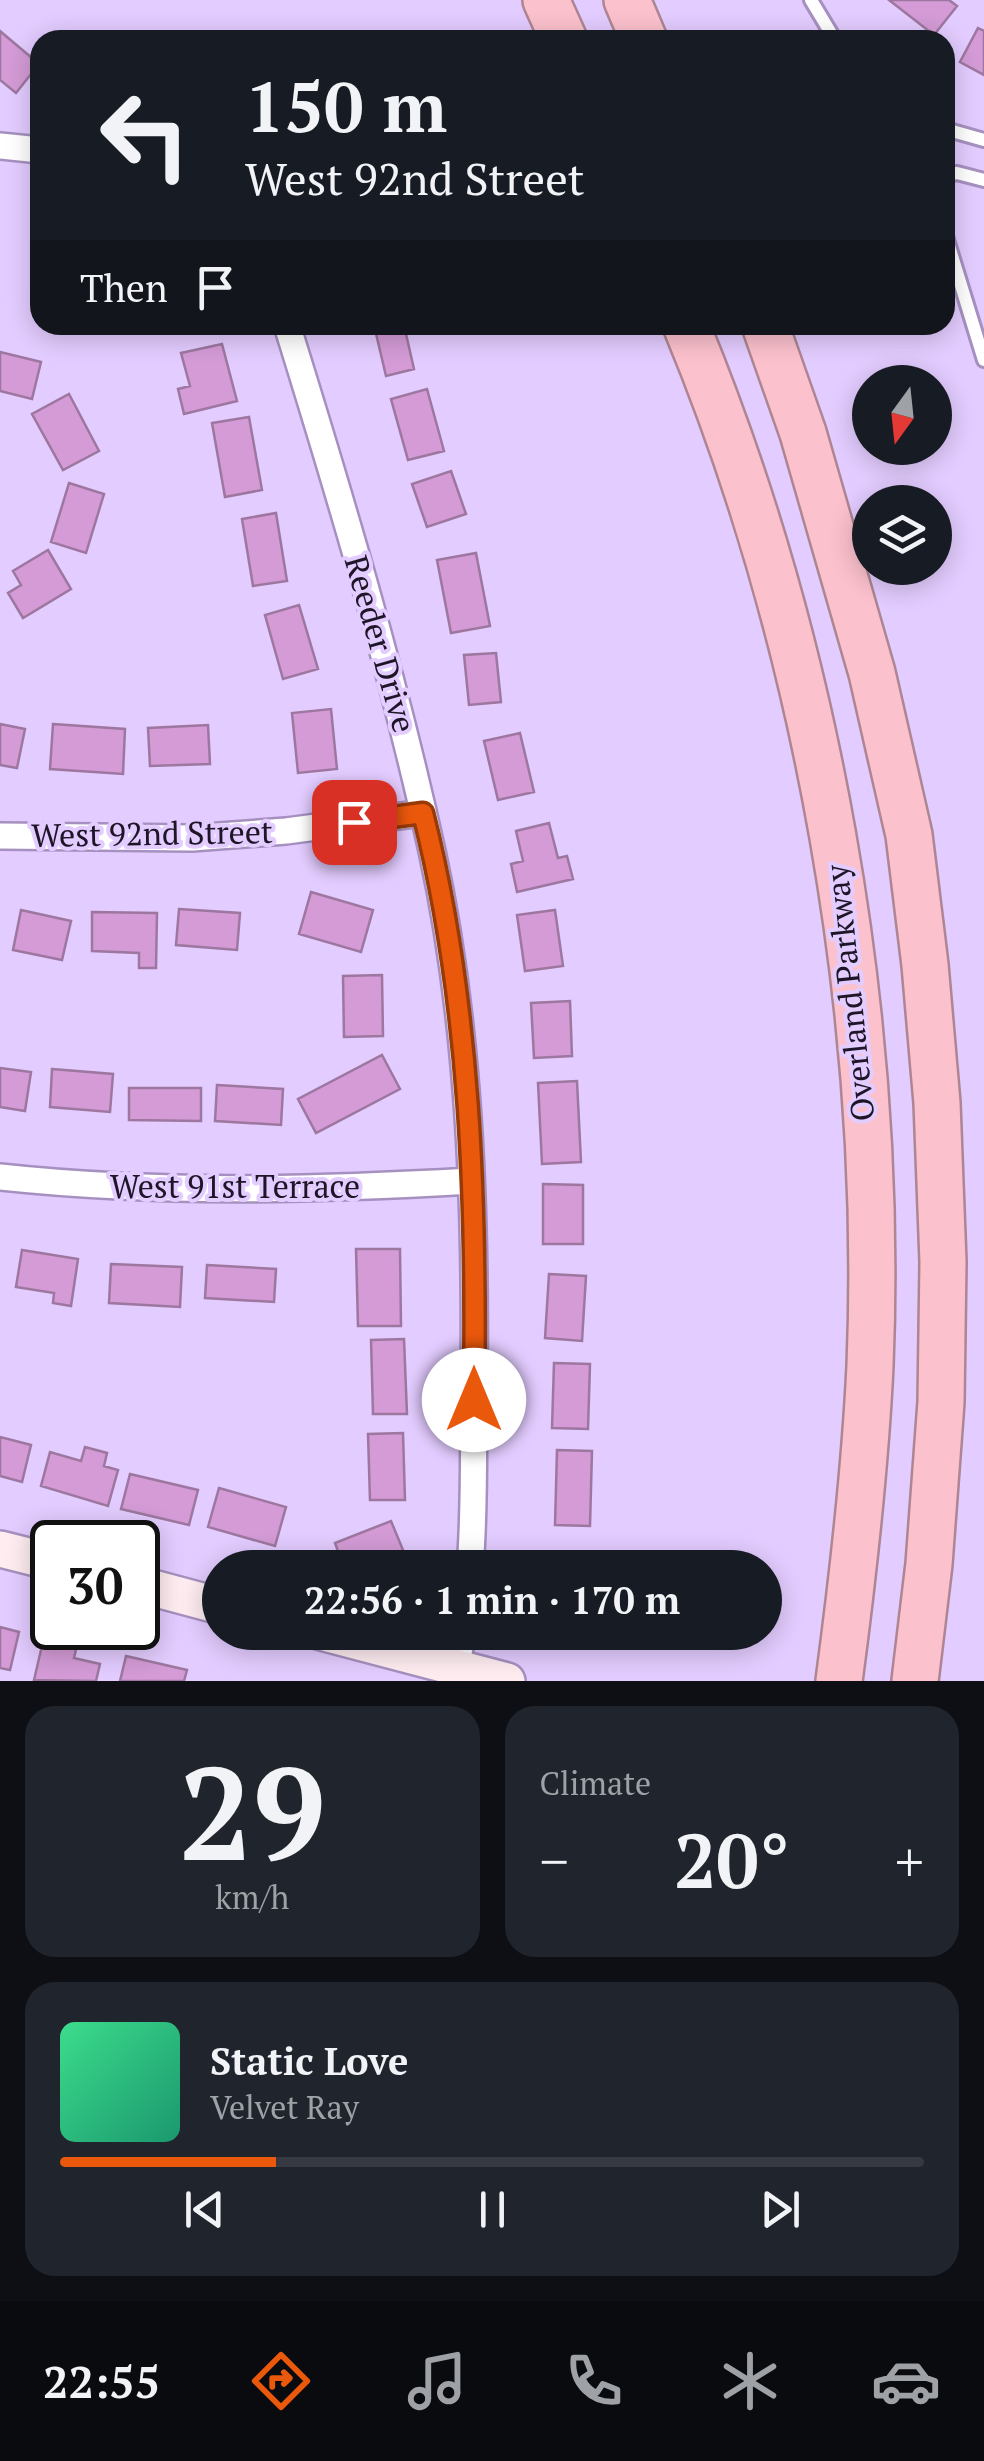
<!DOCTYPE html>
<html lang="en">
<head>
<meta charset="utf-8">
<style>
  :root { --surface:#171b24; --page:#20242c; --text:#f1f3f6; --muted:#9ea1a6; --line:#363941; --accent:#ea580c }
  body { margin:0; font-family:"PT Serif",serif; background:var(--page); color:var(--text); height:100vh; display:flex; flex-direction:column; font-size:38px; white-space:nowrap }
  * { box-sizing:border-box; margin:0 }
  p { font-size:32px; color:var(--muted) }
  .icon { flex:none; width:55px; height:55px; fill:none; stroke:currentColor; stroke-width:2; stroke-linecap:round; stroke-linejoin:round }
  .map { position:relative; height:1681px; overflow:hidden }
  .sheet { display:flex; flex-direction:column; gap:25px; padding:25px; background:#0d0f14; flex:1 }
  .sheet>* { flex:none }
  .top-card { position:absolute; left:30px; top:30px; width:925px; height:305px; border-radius:30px; box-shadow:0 5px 25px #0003; background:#171b24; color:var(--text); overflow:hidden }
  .needle { width:65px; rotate:195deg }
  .tools { position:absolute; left:852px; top:365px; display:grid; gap:20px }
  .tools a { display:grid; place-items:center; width:100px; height:100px; border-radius:50%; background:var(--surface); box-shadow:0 5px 25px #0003; font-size:50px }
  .speed { position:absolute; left:30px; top:1520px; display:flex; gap:20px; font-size:50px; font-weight:700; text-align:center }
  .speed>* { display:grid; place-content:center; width:130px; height:130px; border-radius:50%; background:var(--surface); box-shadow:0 5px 25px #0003; line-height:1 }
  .speed .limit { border:5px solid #111; border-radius:15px; background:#fff; color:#111 }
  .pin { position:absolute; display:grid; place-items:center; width:85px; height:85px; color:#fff; margin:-42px; border-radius:20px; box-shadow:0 5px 15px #0006 }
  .me { position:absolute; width:110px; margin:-55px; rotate:0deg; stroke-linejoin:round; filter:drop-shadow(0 0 8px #0008) }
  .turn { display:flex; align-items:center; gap:35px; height:210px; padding:0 50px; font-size:45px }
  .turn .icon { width:130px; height:130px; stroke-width:2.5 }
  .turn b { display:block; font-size:70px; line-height:85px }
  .then { display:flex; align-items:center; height:95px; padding:0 50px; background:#0003; gap:20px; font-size:38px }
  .big { font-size:75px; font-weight:700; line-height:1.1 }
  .sheet .widget { flex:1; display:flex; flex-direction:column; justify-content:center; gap:15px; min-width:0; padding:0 35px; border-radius:30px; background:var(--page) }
  .sheet .dial { align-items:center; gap:0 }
  .dial b { font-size:130px; line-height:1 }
  .song { display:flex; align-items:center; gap:30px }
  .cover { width:120px; height:120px; border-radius:15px; background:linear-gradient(135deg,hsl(150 70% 55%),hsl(160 70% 35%)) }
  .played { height:10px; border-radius:5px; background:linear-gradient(90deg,var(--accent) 25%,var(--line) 25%) }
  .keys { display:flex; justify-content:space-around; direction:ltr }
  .heat { display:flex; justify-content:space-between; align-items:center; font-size:55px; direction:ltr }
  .sheet .tiles { flex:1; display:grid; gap:25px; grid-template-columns:1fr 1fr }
  .widget:last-child { grid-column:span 2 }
  .trip { position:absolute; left:202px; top:1550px; width:580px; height:100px; border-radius:50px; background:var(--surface); box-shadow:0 5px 25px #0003; font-weight:700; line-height:100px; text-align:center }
  .tab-bar { display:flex; height:160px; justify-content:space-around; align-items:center; background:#090b0e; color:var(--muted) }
  .tab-bar .icon { width:70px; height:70px }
  .tab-bar .on { color:var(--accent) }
  .tab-bar b { font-size:45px; color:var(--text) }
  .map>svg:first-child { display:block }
  .building { fill:#d49bd6; stroke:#9d779f; stroke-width:2.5 }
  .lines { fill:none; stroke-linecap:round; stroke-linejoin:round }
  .lane-casing { stroke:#a690c0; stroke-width:18 }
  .street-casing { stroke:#a690c0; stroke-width:30 }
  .secondary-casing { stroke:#a690c0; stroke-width:40 }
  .highway-casing { stroke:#ae8593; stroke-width:50 }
  .lane { stroke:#fff; stroke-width:12 }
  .street { stroke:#fff; stroke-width:25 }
  .secondary { stroke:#feecf0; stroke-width:35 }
  .highway { stroke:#fbc1cd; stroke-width:45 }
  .route-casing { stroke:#983908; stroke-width:25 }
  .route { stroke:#ea580c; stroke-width:18 }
  .labels { text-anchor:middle; stroke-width:8; stroke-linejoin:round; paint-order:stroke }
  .street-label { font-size:32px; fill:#1e1527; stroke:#e3ccff }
</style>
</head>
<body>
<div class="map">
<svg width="984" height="1681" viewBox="0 0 984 1681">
  <rect width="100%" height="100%" fill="#e3ccff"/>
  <path class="building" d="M889,0h60l8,6 -23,29z
    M978,28l6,3v44l-24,-13z
    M0,31l39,33 -23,29 -16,-13z
    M374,325h30l10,44 -28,7z
    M222,344l15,57 -53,13 -6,-25 12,-3 -9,-33z
    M0,352l41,10 -9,37 -32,-8z
    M427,389l17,62 -36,9 -17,-61z
    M69,394l30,57 -36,19 -31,-56z
    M249,417l13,73 -37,7 -13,-74z
    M451,471l15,43 -39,13 -15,-43z
    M69,483l35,11 -18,59 -35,-11z
    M276,513l11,68 -34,5 -11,-67z
    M48,550l23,39 -48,29 -15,-25 13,-8 -8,-14z
    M476,553l14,73 -39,7 -14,-73z
    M299,605l19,64 -35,10 -18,-64z
    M496,653l5,49 -32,3 -5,-50z
    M331,709l6,60 -39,4 -6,-60z
    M0,724l25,5 -8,39 -17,-3z
    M53,724l72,5 -2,45 -73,-5z
    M208,725l2,39 -60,2 -2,-38z
    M520,733l14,59 -36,8 -14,-59z
    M549,823l9,35 9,-2 6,23 -56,13 -6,-28 12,-3 -7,-30z
    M311,892l62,18 -12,42 -62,-18z
    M179,909l61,4 -3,37 -61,-5z
    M21,910l50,11 -9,39 -49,-10z
    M555,910l8,56 -38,5 -8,-56z
    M92,912l65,1 -1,55h-17v-15l-47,-2z
    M382,975l1,61 -39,1 -1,-61z
    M570,1001l2,55 -38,2 -3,-55z
    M382,1055l18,34 -84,44 -18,-34z
    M0,1068l31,4 -6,39 -25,-4z
    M52,1069l61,5 -3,38 -60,-5z
    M577,1081l4,81 -39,2 -4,-81z
    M217,1085l66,4 -2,36 -66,-4z
    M129,1088h72v33l-72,-1z
    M543,1184l40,1v59h-40z
    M356,1249h44l1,77h-43z
    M22,1250l56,9 -7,47 -18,-3 1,-10 -38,-6z
    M111,1264l71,3 -2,40 -71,-4z
    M207,1265l69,4 -2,33 -69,-4z
    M549,1274l37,2 -4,65 -37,-3z
    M404,1339l3,75h-34l-2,-74z
    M554,1363l36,1 -2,65 -36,-1z
    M403,1433l2,67h-35l-2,-66z
    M0,1437l31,8 -9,37 -22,-6z
    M85,1447l22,6 -3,13 14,4 -10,36 -67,-20 9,-34 31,9z
    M557,1450l35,1 -2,75 -35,-1z
    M130,1474l68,16 -9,35 -68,-16z
    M219,1488l67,19 -11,39 -67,-19z
    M391,1521l19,46 -66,1 -9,-25z
    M0,1627l19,5 -9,38 -10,-2z
    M45,1633l33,8 -4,17 26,6 -4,17 -62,-1z
    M126,1656l61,14 -3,11h-64z"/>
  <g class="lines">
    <g class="lane-casing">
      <path id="lane" d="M811,0l24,40
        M945,129l39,11
        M945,175l12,-2 27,7
        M945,233l39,127"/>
    </g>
    <g class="street-casing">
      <path id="street" d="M0,146l40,4
        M287,325c54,174 106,348 145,526 38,174 44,357 42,535 -1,60 1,121 -4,182
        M0,836l192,2 94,-7 137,-18
        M0,1177c158,17 313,13 471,4
        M456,1668l7,-36"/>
    </g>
    <g class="secondary-casing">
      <path id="secondary" d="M0,1549l52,13
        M138,1584l82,22
        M321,1632l186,49"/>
    </g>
    <g class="highway-casing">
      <path id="highway" d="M546,0l18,40
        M627,0l17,40
        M686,325c132,319 198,696 184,1041 -5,105 -17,210 -31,315
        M765,325l38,108 69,240 37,162 16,130 12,138 6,159 -2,140 -12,162 -14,117"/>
    </g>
    <use href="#lane" class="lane"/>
    <use href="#street" class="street"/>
    <use href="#secondary" class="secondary"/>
    <use href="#highway" class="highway"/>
  </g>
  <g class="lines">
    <g class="route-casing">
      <path id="route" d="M354,822l69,-9c48,190 54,392 51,587"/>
    </g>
    <use href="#route" class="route"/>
  </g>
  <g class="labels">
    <g class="street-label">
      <text transform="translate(380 644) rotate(74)" y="11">Reeder Drive</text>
      <text transform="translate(152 834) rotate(-1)" y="11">West 92nd Street</text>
      <text transform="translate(850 993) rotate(-96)" y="11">Overland Parkway</text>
      <text x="235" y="1198">West 91st Terrace</text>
    </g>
  </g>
</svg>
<div class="tools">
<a><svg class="needle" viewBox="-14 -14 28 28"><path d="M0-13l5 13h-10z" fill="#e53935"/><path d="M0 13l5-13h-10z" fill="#9ea1a6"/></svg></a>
<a><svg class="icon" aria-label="layers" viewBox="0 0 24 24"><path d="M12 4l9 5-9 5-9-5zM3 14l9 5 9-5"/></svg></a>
</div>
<div class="speed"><div class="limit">30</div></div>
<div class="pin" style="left:354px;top:822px;background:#d93025"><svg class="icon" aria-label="arrive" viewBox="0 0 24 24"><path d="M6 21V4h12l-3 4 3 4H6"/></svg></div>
<svg class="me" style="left:474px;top:1400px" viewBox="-20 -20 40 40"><circle r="19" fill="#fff"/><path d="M0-13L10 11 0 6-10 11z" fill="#ea580c"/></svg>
<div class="trip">22:56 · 1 min · 170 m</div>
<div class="top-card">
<div class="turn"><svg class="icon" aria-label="left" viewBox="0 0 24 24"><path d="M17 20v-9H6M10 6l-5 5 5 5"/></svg><div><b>150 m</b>West 92nd Street</div></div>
<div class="then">Then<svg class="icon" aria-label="arrive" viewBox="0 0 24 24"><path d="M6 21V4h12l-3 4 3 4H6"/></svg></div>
</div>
</div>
<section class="sheet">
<div class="tiles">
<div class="widget dial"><b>29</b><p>km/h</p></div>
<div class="widget"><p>Climate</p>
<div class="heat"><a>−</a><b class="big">20°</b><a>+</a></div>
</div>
<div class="widget">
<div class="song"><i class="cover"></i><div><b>Static Love</b><p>Velvet Ray</p></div></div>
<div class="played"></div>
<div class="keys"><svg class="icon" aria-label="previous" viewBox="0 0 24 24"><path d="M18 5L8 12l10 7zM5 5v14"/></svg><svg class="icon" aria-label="pause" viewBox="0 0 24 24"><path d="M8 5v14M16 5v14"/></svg><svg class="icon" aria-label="next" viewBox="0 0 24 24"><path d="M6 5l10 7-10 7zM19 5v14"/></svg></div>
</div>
</div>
</section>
<nav class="tab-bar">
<b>22:55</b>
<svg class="icon on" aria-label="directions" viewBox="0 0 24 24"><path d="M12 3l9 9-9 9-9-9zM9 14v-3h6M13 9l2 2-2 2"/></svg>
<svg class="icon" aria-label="music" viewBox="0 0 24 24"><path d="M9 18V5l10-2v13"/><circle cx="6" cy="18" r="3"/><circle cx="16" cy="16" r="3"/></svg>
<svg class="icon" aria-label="phone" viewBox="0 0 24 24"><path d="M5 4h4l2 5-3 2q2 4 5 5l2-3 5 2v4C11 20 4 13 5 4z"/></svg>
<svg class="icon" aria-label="climate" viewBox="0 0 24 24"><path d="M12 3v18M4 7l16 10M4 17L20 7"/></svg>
<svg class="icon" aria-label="car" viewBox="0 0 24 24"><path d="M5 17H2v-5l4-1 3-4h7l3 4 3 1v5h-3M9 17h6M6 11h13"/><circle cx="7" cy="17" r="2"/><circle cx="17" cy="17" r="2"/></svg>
</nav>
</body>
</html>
